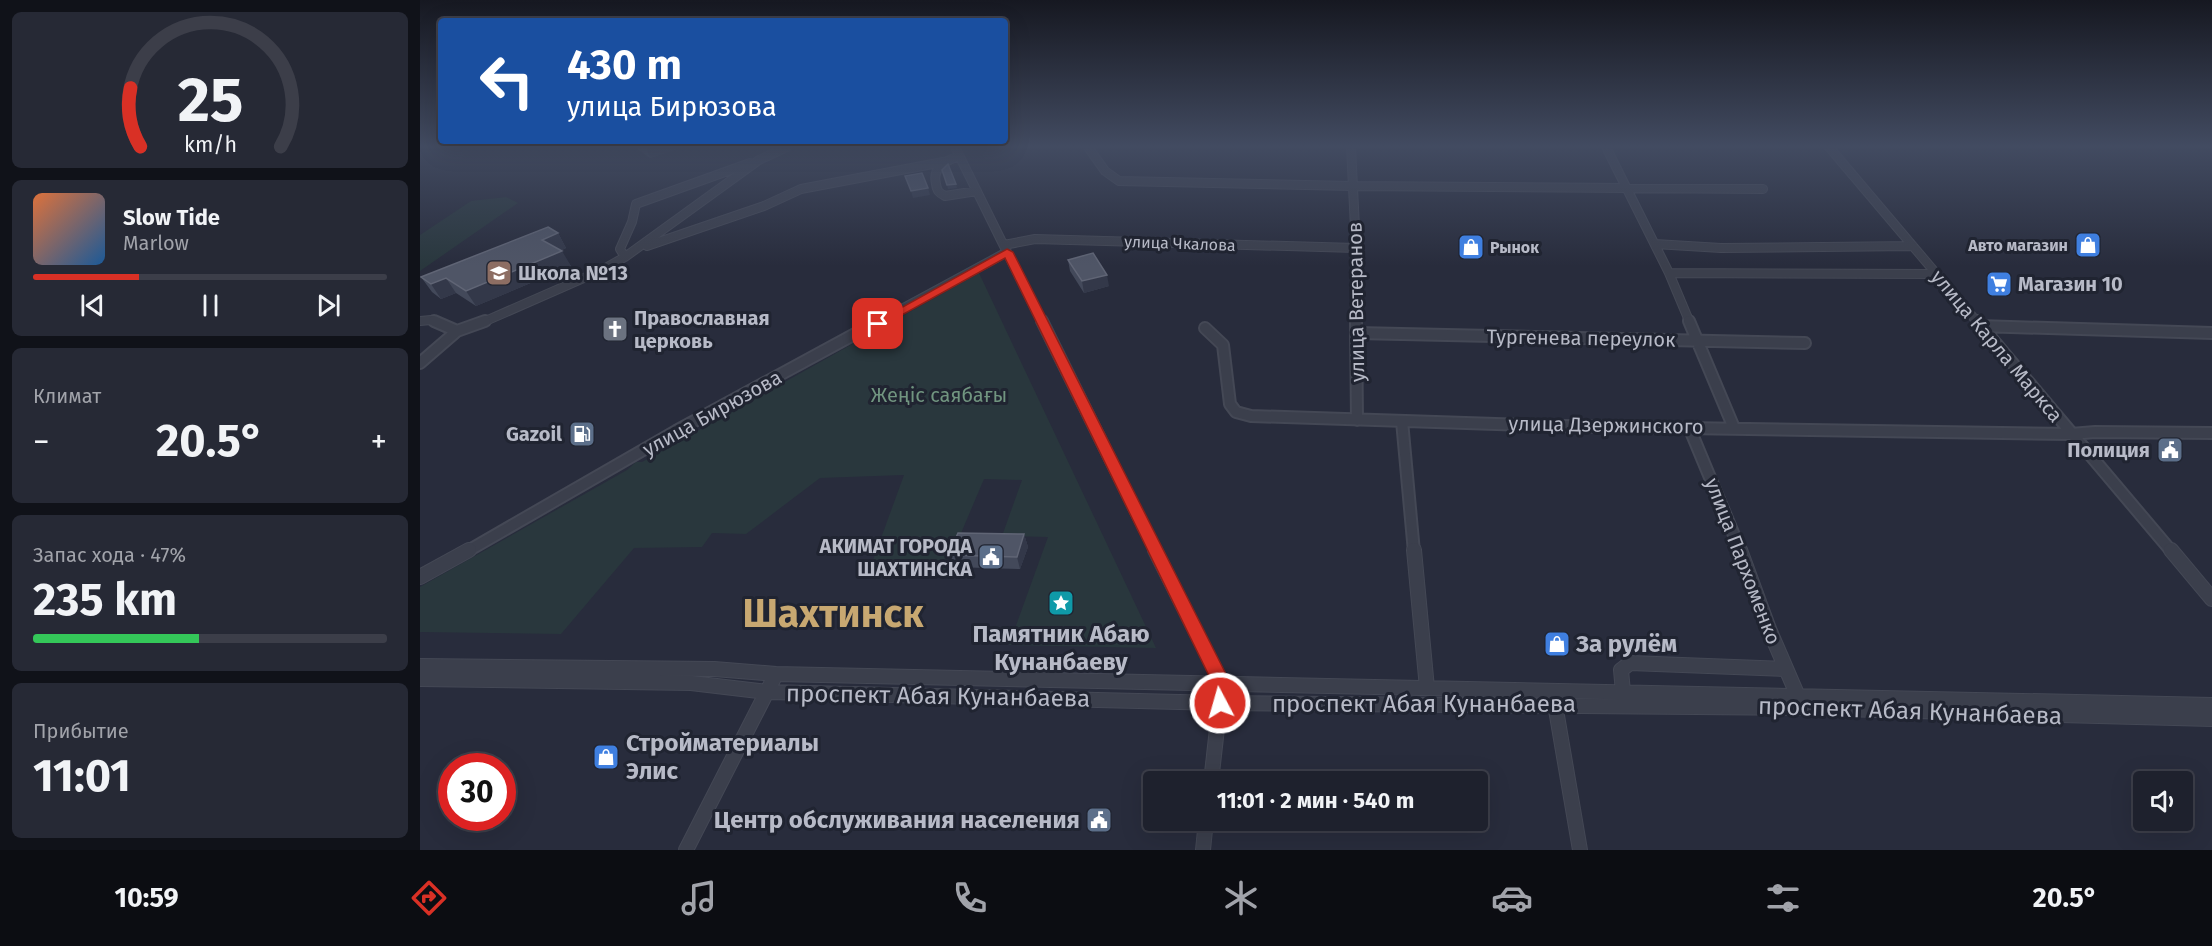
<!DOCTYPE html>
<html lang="ru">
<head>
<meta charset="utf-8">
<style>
  :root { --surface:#1e212d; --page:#262935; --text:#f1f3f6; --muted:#a1a3aa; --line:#3c3e49; --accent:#d93025 }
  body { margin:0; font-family:"Fira Sans",sans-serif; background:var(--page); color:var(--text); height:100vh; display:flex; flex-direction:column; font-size:22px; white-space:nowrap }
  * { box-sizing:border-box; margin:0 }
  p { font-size:20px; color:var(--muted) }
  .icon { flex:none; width:33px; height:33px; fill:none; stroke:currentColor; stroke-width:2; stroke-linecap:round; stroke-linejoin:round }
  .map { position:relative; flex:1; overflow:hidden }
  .drawer { display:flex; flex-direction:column; gap:12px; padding:12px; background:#101219; width:420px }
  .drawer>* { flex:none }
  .banner { position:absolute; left:18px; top:18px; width:570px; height:126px; border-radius:6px; box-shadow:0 6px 24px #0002,0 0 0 2px var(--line); background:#1a4fa0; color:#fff; overflow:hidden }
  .tools { position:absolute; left:1713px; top:771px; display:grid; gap:12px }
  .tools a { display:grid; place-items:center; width:60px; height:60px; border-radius:6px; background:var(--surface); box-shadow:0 6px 24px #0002,0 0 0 2px var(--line); font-size:30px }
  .speed { position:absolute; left:18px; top:753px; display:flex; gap:12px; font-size:30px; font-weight:700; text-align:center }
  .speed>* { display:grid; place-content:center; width:78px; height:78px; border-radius:50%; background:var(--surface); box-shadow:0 6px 24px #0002,0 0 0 2px var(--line); line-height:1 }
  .speed .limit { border:9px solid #d22; background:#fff; color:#111 }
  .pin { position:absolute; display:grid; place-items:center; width:51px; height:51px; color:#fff; margin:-26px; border-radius:12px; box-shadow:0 3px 9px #0006 }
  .me { position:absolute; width:66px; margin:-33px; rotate:354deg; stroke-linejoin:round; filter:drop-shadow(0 0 4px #0008) }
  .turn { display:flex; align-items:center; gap:21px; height:126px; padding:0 30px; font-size:27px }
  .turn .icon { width:78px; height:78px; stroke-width:2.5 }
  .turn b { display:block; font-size:42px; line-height:51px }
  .big { font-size:45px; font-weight:700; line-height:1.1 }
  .drawer .tile { flex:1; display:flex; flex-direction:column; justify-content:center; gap:9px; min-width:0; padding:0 21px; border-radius:9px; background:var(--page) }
  .drawer .dial { align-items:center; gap:0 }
  .dial svg { height:156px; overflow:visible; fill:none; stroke:var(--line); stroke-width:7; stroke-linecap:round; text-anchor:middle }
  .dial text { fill:var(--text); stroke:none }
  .song { display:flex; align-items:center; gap:18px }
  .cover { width:72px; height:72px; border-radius:9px; background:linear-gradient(135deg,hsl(20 70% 55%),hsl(210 70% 35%)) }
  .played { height:6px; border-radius:3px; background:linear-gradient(90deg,var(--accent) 30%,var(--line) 30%) }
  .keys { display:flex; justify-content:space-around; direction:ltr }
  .heat { display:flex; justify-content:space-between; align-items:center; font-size:33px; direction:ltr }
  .charge { height:9px; border-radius:4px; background:linear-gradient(90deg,#34c759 47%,var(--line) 0) }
  .trip { position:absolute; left:723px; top:771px; width:345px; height:60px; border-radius:6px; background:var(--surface); box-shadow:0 6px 24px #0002,0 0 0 2px var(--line); font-weight:700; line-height:60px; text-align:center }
  .tabs { display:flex; height:96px; justify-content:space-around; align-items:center; background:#0c0d12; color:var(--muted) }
  .tabs .icon { width:42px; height:42px }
  .tabs .current { color:var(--accent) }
  .tabs b { font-size:27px; color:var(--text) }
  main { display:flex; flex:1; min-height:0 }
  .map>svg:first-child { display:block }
  .green { fill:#29373d }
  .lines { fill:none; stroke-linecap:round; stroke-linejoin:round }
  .street-far2-casing { stroke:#444855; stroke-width:10 }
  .street-far1-casing { stroke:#444855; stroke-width:14 }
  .street-casing { stroke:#444855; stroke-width:16 }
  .street-far2 { stroke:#3b3f4c; stroke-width:8 }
  .street-far1 { stroke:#3b3f4c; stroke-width:10 }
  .street { stroke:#3b3f4c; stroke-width:14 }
  .wall { fill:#43495a }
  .shaded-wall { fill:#333849 }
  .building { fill:#4f5566; stroke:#606575; stroke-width:1.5 }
  .route { fill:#d93025; stroke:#8d1f18; stroke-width:1.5 }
  .labels { text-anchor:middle; stroke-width:6; stroke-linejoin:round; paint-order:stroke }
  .far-street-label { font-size:16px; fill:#b7bac7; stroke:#202431 }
  .far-poi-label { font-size:16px; font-weight:bold; fill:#b7bac7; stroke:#202431; text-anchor:end }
  .poi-label { font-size:20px; font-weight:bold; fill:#b7bac7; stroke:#202431; text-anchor:start }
  .street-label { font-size:20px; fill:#b7bac7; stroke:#202431 }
  .park-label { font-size:20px; fill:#719580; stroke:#202431 }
  .near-poi-label { font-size:24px; font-weight:bold; fill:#b7bac7; stroke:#202431; text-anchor:start }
  .near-street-label { font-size:24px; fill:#b7bac7; stroke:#202431 }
  .near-town-label { font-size:39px; font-weight:bold; fill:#c8a871; stroke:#202431 }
</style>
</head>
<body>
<main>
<section class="drawer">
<div class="tile dial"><svg viewBox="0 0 100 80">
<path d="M14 69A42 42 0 1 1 86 69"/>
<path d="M14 69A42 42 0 0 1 9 39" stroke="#d93025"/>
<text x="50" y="56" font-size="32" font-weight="700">25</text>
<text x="50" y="72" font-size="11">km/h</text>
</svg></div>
<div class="tile">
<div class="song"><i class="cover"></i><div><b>Slow Tide</b><p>Marlow</p></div></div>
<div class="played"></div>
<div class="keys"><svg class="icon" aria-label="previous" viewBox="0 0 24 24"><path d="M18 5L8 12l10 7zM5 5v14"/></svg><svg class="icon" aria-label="pause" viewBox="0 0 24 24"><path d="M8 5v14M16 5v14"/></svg><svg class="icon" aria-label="next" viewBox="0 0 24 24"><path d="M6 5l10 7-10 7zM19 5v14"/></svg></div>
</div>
<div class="tile"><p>Климат</p>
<div class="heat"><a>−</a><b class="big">20.5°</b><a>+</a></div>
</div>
<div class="tile"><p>Запас хода · 47%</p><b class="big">235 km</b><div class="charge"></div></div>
<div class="tile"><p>Прибытие</p><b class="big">11:01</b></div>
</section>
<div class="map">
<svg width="1792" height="850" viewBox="0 0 1792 850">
  <rect width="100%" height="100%" fill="#282c3c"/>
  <path class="green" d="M86,197l12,6 -98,68v-36l51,-34z
    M559,273l177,375 -147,-3 39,-108 -46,-1 20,-56 -38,-1 -39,92h-76l35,-96 -84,3 -74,56 -34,-1 -10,14 -68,1 -73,86 -141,-2v-45l207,-117 9,-8h6z"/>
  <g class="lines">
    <g class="street-far2-casing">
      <path id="street-far2" d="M535,147l87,176
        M668,147l17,24 14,10 234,5 410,3
        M931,147l5,101v75
        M1186,147l63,126 21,50
        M1409,147l149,176
        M539,156c-14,5 -27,11 -23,28 1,7 3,9 9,12l32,-5
        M1235,244l66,4 192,-2
        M584,245l31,-6 321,9
        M227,246l117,-40 37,-17 142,-27
        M205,257l-5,-8 12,-27 4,-18 114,-41
        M1249,273l267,1
        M0,321l11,-1 7,3
        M61,323l121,-53 23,-13 134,-97 28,-13
        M456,323l131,-71"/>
    </g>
    <g class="street-far1-casing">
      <path id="street-far1" d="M14,321l23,10
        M622,321l114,231
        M936,321l1,99
        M1269,321l45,107
        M1557,321l195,231
        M1559,326l233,7
        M785,328l18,17 7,59 6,8 15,4 307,10 513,8 24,-2 117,1
        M937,333l448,10
        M0,363l37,-32 28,-10
        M982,421l12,131
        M1269,427l52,125
        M46,552l210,-121 203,-110"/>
    </g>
    <g class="street-casing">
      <path id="street" d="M735,550l67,134 -11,98
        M994,550l13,138
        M1320,550l29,79 31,72
        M1751,550l41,49
        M0,577l49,-27
        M0,666l294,3 62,5 1436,31
        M0,679l271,4 76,9 453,11 584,5 408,11
        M1203,692l-2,-22 9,-7 155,6
        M1135,704l25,146
        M266,850l90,-176
        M783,850l3,-30"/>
    </g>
    <use href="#street-far2" class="street-far2"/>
    <use href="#street-far1" class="street-far1"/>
    <use href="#street" class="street"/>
  </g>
  <path class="wall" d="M215,147h48l-33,11z
    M138,233l8,15 -6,3 11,15 -95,40 -20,-13 -15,6 -9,-7 -11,-15z
    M648,260l41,26 -25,7 -14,-22z
    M604,534l4,13 -8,22 -67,-2 -5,-12z"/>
  <path class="shaded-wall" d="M226,147h37l-33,11z
    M536,184l1,4 -9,1 -1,-4z
    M508,188l2,7 -17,3 -2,-7z
    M138,233l8,15 -15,7 -9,-15z
    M142,251l9,15 -95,40 -10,-15z
    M687,275l2,11 -25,7 -2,-12z
    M26,278l10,15 -15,6 -10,-15z
    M604,534l4,13 -8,22 -3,-12z"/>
  <path class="building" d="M528,164l8,20 -9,1 -5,-15z
    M502,173l6,15 -17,3 -6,-15z
    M128,227l10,6 -16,7 20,11 -96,40 -20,-13 -15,6 -10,-7z
    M673,253l14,22 -25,6 -14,-21z
    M538,533l66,1 -7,23 -69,-2z"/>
  <linearGradient id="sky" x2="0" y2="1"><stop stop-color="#161821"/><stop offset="0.55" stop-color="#424b61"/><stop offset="1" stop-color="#424b61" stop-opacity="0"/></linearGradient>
  <rect width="1792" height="266" fill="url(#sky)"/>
  <path class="route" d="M587,249l6,3 218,432 -4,24 -7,3 -6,-3 -3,-5 2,-19 -208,-426 -123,68h-9l-1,-2z"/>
  <defs>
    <g id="shop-square" transform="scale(1.35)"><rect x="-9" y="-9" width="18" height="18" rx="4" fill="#3f7fe0" stroke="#202431"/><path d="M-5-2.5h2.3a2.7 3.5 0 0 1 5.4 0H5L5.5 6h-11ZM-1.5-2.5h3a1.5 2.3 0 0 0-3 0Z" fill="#fff"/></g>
    <g id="school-square" transform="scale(1.35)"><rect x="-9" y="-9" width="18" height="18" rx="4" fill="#8d6e63" stroke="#202431"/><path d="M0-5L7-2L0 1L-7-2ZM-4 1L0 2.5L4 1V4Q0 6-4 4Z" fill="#fff"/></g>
    <g id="supermarket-square" transform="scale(1.35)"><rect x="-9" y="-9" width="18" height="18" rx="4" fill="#3f7fe0" stroke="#202431"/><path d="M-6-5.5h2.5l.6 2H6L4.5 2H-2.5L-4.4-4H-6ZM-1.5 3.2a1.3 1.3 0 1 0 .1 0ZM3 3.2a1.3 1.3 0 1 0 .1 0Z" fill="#fff"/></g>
    <g id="church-square" transform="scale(1.35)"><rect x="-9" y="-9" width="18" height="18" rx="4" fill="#6b7280" stroke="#202431"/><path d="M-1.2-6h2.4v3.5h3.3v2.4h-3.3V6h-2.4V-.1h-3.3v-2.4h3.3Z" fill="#fff"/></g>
    <g id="fuel-square" transform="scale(1.35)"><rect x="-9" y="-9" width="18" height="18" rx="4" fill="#5c6f8a" stroke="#202431"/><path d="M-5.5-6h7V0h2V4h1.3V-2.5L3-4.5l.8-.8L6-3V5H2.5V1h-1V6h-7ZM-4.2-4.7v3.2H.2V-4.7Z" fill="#fff"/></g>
    <g id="civic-square" transform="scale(1.35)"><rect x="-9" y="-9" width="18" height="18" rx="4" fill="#5c6f8a" stroke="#202431"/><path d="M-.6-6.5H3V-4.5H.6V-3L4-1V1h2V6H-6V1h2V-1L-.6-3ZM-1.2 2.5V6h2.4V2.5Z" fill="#fff"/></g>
    <g id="sight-square" transform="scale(1.35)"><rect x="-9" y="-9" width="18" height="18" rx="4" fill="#0f9aa8" stroke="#202431"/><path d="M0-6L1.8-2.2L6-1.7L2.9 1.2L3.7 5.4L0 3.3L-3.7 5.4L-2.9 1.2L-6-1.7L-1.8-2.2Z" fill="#fff"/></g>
  </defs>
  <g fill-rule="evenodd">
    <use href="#shop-square" x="1668" y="245"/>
    <use href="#shop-square" x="1051" y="247"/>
    <use href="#school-square" x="79" y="273"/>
    <use href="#supermarket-square" x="1579" y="284"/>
    <use href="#church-square" x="195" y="329"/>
    <use href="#fuel-square" x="162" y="434"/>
    <use href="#civic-square" x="1750" y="450"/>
    <use href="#civic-square" x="571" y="557"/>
    <use href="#sight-square" x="641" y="603"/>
    <use href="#shop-square" x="1137" y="644"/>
    <use href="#shop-square" x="186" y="757"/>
    <use href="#civic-square" x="679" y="820"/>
  </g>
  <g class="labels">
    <g class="far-street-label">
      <text transform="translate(760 243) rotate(2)" y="6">улица Чкалова</text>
    </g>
    <g class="far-poi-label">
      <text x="1648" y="251">Авто магазин</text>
      <text x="1070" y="253" text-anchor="start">Рынок</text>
    </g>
    <g class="poi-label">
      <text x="98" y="280">Школа №13</text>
      <text x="1598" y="291">Магазин 10</text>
      <text x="214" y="325">Православная<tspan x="214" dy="23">церковь</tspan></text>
      <text x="142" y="441" text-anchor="end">Gazoil</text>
      <text x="1730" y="457" text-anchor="end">Полиция</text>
      <text x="552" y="553" text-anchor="end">АКИМАТ ГОРОДА<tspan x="552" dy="23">ШАХТИНСКА</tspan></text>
    </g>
    <g class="street-label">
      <text transform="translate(936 302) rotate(-91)" y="7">улица Ветеранов</text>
      <text transform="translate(1161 338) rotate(1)" y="7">Тургенева переулок</text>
      <text transform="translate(1577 346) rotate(50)" y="7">улица Карла Маркса</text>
      <text transform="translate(292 413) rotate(-29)" y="7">улица Бирюзова</text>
      <text transform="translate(1186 425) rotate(1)" y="7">улица Дзержинского</text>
      <text transform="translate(1323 561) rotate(69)" y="7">улица Пархоменко</text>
    </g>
    <g class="park-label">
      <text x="519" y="402">Жеңіс саябағы</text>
    </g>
    <g class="near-poi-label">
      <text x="641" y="642" text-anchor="middle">Памятник Абаю<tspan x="641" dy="28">Кунанбаеву</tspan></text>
      <text x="1156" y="652">За рулём</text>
      <text x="206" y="751">Стройматериалы<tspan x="206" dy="28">Элис</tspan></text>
      <text x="660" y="828" text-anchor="end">Центр обслуживания населения</text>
    </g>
    <g class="near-street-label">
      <text transform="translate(518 696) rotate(1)" y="8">проспект Абая Кунанбаева</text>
      <text x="1004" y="712">проспект Абая Кунанбаева</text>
      <text transform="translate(1490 711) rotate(2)" y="8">проспект Абая Кунанбаева</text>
    </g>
    <g class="near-town-label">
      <text x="413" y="627">Шахтинск</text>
    </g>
  </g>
</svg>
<div class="tools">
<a><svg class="icon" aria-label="sound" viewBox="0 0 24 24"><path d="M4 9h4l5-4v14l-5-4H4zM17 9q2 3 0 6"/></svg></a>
</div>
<div class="speed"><div class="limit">30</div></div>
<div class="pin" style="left:458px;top:324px;background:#d93025"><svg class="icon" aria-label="arrive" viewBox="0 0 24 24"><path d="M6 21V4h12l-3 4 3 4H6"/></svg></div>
<svg class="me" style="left:800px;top:703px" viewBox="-20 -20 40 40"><circle r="17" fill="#d93025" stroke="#fff" stroke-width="3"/><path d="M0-11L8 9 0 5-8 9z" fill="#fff"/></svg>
<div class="trip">11:01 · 2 мин · 540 m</div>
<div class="banner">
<div class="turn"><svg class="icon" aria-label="left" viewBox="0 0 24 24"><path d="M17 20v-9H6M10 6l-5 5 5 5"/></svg><div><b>430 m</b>улица Бирюзова</div></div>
</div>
</div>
</main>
<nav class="tabs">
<b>10:59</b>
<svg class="icon current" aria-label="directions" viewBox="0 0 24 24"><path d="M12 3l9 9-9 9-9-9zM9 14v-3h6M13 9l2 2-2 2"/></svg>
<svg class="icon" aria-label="music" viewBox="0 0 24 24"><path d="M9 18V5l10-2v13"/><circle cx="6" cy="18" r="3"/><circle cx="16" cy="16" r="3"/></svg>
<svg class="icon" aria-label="phone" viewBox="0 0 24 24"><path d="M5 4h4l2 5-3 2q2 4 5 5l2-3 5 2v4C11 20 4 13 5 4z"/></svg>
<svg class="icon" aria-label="climate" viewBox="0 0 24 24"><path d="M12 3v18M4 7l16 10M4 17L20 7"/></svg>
<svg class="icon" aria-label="car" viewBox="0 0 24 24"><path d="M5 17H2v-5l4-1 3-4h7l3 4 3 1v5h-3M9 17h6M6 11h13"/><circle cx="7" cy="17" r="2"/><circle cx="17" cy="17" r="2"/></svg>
<svg class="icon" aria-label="filters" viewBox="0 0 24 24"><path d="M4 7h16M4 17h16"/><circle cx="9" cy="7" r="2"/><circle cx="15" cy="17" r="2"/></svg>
<b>20.5°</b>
</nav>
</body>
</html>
